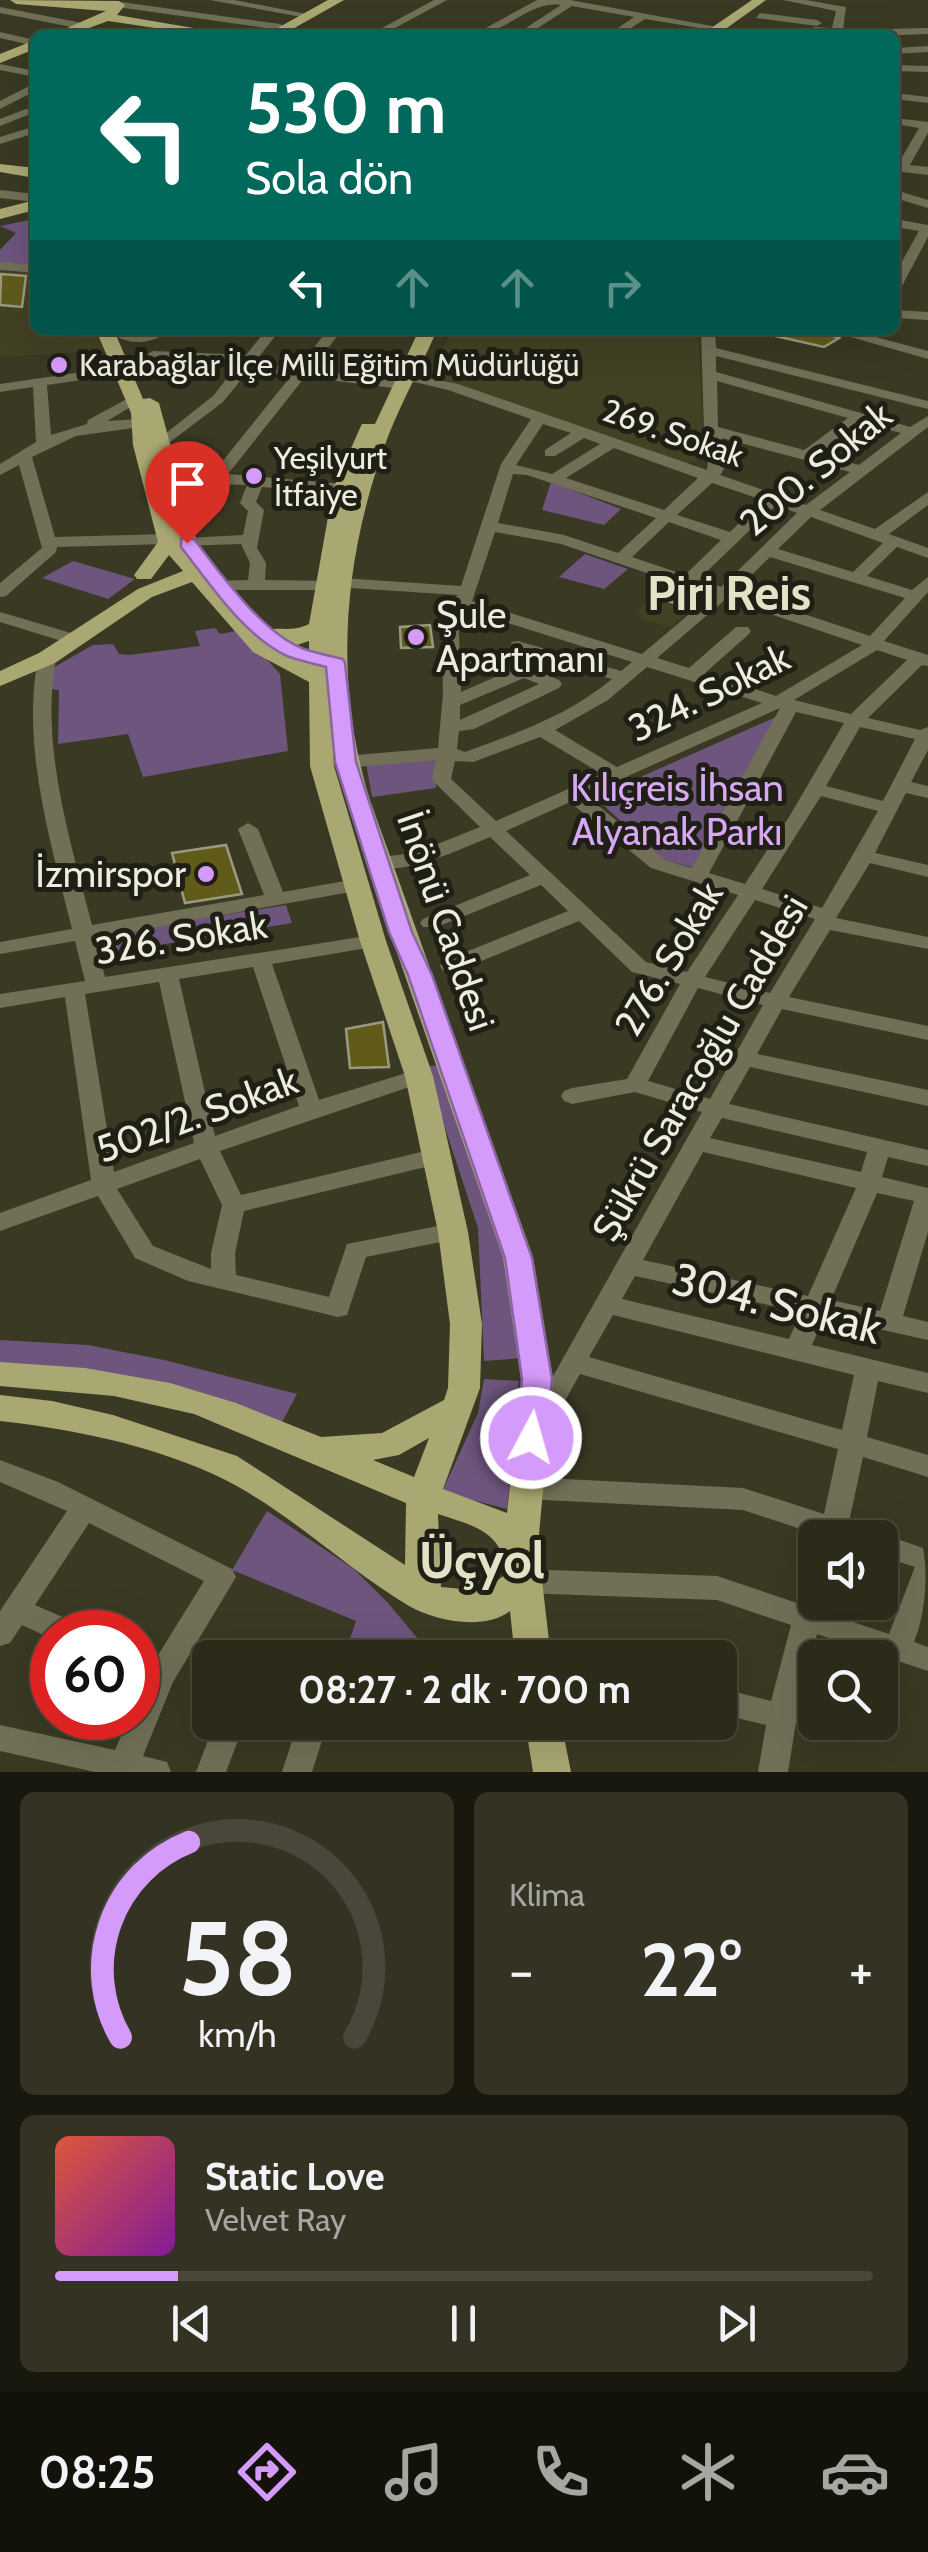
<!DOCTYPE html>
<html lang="tr">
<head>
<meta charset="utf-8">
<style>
  :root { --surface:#2c2b1a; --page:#343323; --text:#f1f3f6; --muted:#a6a7a2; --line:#484739; --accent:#d59bfa }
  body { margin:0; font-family:Cabin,sans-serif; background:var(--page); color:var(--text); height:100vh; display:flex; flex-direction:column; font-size:38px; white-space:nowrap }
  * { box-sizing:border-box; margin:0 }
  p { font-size:32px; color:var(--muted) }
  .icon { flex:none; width:55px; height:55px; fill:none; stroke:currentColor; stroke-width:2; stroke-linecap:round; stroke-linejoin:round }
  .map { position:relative; height:1772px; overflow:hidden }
  .details { display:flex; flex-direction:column; gap:20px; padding:20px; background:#18180e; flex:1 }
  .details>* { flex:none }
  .banner { position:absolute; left:30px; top:30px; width:870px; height:305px; border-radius:15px; box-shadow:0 10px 40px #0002,0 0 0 2px var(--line); background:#00695c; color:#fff; overflow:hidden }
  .fabs { position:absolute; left:798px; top:1520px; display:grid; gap:20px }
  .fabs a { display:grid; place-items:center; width:100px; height:100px; border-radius:15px; background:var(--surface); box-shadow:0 10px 40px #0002,0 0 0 2px var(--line); font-size:50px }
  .speed { position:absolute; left:30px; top:1610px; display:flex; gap:20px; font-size:50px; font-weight:700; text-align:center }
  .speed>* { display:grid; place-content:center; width:130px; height:130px; border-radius:50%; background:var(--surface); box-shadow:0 10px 40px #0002,0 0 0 2px var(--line); line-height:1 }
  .speed .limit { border:15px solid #d22; background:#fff; color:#111 }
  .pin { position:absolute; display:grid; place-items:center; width:85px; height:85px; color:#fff; margin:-102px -42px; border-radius:50% 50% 50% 0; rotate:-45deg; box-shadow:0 0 10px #0007 }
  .pin .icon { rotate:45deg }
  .me { position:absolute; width:110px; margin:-55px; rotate:6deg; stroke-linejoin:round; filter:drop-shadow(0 0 8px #0008) }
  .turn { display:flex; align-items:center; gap:35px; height:210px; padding:0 50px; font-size:45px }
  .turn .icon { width:130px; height:130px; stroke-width:2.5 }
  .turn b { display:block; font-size:70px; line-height:85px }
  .lanes { display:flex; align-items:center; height:95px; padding:0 50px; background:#0003; justify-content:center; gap:50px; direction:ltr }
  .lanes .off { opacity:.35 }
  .big { font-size:75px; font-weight:700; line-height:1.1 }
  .details .tile { flex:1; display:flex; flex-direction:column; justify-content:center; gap:15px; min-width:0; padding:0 35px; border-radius:15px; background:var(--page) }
  .details .dial { align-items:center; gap:0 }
  .dial svg { height:260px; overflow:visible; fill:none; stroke:var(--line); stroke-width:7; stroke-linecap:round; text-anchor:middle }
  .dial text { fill:var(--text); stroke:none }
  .song { display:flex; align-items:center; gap:30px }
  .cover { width:120px; height:120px; border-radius:15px; background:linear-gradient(135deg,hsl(10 70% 55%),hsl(290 70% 35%)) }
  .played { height:10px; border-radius:5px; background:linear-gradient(90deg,var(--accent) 15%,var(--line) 15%) }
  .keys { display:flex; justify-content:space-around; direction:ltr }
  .heat { display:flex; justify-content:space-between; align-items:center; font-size:55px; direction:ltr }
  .details .tiles { flex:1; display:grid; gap:20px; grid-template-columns:1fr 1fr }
  .tile:last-child { grid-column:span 2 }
  .trip { position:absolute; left:192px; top:1640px; width:545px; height:100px; border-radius:15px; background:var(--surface); box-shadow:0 10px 40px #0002,0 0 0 2px var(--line); font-weight:700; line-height:100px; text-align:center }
  .dock { display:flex; height:160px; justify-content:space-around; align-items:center; background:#12110a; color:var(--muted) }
  .dock .icon { width:70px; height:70px }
  .dock .current { color:var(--accent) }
  .dock b { font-size:45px; color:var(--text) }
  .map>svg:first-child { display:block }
  .built { fill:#434124 }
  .green { fill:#6d557d }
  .building { fill:#605b19; stroke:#9b9a81; stroke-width:2.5 }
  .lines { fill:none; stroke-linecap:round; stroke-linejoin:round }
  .minor { fill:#717057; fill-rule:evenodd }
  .major { fill:#aaa872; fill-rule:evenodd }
  .route { fill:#d59bfa; stroke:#8a65a2; stroke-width:2.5 }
  .poi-dot { fill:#d59bfa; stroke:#201f16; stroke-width:4 }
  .labels { text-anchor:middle; stroke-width:10; stroke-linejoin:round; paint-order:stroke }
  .far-poi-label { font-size:32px; fill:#edecdf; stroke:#201f16; text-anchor:start }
  .far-street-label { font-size:32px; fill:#edecdf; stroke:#201f16 }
  .street-label { font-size:38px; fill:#edecdf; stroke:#201f16 }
  .poi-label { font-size:38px; fill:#edecdf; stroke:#201f16; text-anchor:start }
  .park-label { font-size:38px; fill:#d7a9f5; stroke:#201f16 }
  .near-street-label { font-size:45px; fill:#edecdf; stroke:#201f16 }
  .district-label { font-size:48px; font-weight:bold; fill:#e3e2c7; stroke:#201f16 }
  .near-quarter-label { font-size:50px; font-weight:bold; fill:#e3e2c7; stroke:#201f16 }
</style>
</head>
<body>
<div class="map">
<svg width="928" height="1772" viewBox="0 0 928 1772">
  <rect width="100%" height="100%" fill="#3a3923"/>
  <path class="built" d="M0,271l35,2v57h61l8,21 -104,6z
    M453,330h245l6,127 -21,8 -255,-89z
    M668,583l44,12 -42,32 -29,-8 2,-3 -7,-4z"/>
  <path class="green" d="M35,219v47l-35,-2v-14l16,-17 -16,-7z
    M551,482l70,27 -17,16 -62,-15z
    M585,554l43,15 -24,20 -45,-12z
    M73,561l62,18 -27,20 -66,-21z
    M215,628l5,6 21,-4 39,44 8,77 -145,26 -15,-43 -70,10 1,-54 -8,-1v-20l42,-24 20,-1 6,10 10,1 71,-9 -5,-15z
    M785,713l-90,155 -34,-9 -66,-62z
    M436,758v30l-64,9 -6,-34z
    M286,905l6,18 -194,32 -4,-19z
    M437,1065l70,202 14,91 -37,3 -6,-133 -53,-161z
    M0,1340l88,5 76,15 133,34 -17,32 -280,-56z
    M484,1379l35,2 -12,128 -65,-17 36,-79z
    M267,1511l87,58 34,34 45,54h-89l12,-36 -124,-51z"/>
  <path class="building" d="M1,274l25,2 -4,31 -22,-2z
    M772,330h45l22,8 -15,9 -53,-12z
    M673,586l31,10 -13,12 -33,-10z
    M430,625l3,22 -32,1 -1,-21z
    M226,845l16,49 -57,9 -13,-50z
    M383,1022l6,45 -39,1 -4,-39z"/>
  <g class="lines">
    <path class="minor" d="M210,0h24l78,15 -5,3z
      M434,0h13l-65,35h-13z
      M537,0h33l153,28 -5,3 -73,-12 -25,16h-12l26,-18 -62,-11 -45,29h-12l46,-30c-32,-5 -56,30 -88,30z
      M783,0h23l40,7 -3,23 85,-2v6c-38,1 -77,5 -114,-3v-4l18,1 4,-17z
      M121,2l159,22 5,3 -5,3 -163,-23z
      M0,7l82,16 5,3 -5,3 -82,-16z
      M760,13l57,7 5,3 -5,3 -61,-8z
      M160,24l9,2 -16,9h-13z
      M0,32l35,8v6l-35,-8z
      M928,46v6l-33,2v-6z
      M0,64l35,7v6l-35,-7z
      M895,65l33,1v6l-33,-1z
      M35,83v8l-35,18v-8z
      M895,93l33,4v6l-33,-4z
      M26,109h8l1,3 -35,14v-7z
      M895,118l33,4v11l-18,32 18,2v8l-33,-4v-8l3,1 21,-36 -24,-4z
      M35,126v7l-35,11v-7z
      M0,190l35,4v8l-35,-4z
      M895,190l33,10v8l-33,-10z
      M895,219l33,6v12l-26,49 -7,4v-16l24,-43 -24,-4z
      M0,262l35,3v8l-35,-3z
      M895,310l33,2v8l-33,-2z
      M154,330l14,2c-15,11 -36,14 -52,4 9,-8 26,-1 38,-6z
      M266,330h14l-26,33 43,5 31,-38h14l-31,40 82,10 7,4 -7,4 -88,-11 -77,97 115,10 8,5 -8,5 -81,-7 -6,15 8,8 -7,38 9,15 -1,17 69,1 7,-3 120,8 40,-122 30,-45 -83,-29 -55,-13v-6l65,13 249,86 3,-26 -6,-14 -3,-100h14l1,18 212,53v8l-212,-53v16l194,55 18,-11v11l-108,83 55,19 53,-37v13l-39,29 39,14v10l-31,-11 -30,29 45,14 16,-13v15l-44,49 44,14v11l-6,-1 -54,53 52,12 8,-3v23l-17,32 17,4v12l-22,-5 -31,60 53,12v12l-58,-14 -34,55 92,19v12l-98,-19 -41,67 139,29v14l-146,-31 -25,45 171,36v16l-178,-39 -21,37 199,46v16l-40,-9 -6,20 46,11v44l-25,84 25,6v18l-104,-23 -12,28 116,28v20l-50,-12 -11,56 61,18v22l-65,-20 -14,65 24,8 2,4 5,-1 43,15c5,26 3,64 -9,94l14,5v24l-111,-37 -20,82 -9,56h-30l8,-47 -46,-11v-26l51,13 20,-76 -74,-25 -195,-7 -10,-4 -4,-8 4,-8 10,-4 195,7 80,27 8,-23 10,-4v26h10l-2,10 66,22 26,-67 -35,-11v-18h-62l1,-3 -76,-25 -218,-11 -9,-3 -4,-8 4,-8 9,-3 218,11 81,26 14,-65 -258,-75 -32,57 -9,3 -9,-3 -4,-7 176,-312 -67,-20 -63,12 -8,-3 -3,-5 3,-5 8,-3 55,-9 53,-95 -48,-12 -53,-51 -122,50h-14l-3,-5 3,-5 125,-50 -27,-26 -104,42h-14l-3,-4 3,-4 107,-44 -40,-38c-25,10 -98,45 -120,26l10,-6 35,-4 65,-26 -48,-47 4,-20 -91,8 -9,-6 9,-6 93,-8 5,-54 -2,-86 17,-13 -123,-8 -7,3h-108l-6,-1v-8l34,-1 2,-17 -9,-19 -60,2v-6l6,-2 56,-3 5,-24 -8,-8 7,-18 -79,-2 -8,-5 8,-5h45l78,-97 -43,-5 -25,31 -62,47 -5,-2v-6l57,-45 26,-33 -86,-4 -7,-4 7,-4 93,4zM717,381l131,37 -44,32 -86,-23zM861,422l40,11 -42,32 -40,-11zM543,424l28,9 -26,17v6h10l29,-18 16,6 -48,30 -36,-9zM722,438l128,34 -44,33 -86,-30c8,-9 8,-27 2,-37zM614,448l84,30 -34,32 -98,-32zM513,474l14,1 129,43 -38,35 -54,-18 -66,-12zM712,483l51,17 -33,32 -53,-17zM776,505l21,8 -76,74 -22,-8zM811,517l72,26 -30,29 -75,-23zM669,522l52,18 -36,35 -53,-18zM495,532l66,12 151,51 -70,59 -170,-53zM770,557l135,41 -35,38 -135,-45zM726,599l136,46 -86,51 -71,-23 43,-38 3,-4 -3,-4h-12l-47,41 -32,-10zM463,609l169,53 -11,9 -103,-30 -6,1 -9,18h-43l-2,-49zM877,650l30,10 -56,54 -57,-14zM524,653l88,26c-43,36 -95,54 -147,73l-8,-3 2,-18 15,-2 85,-41 3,-4 -3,-4 -39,-17zM647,667l115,36 -145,64 -62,-37 53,-30zM460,670h47l2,1 -48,21zM524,678l15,6 -79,36v-15zM780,708l-88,160 -27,-8 -80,-65 41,-15 2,-4zM796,712l48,11 -55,94 -44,67 -36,-11zM860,727l55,12 -32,62 -57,-15zM540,737l62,37 -106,47 -45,-42 4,-18 18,1zM821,796l57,15 -56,97 -60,-19zM570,802l81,66 87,27 -51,77 -41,-10 -140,-131zM755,900l60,19 -45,74 -65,-16zM698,988l65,17 -53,94 -62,-18zM722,1118l145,34 -6,20 -151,-34zM703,1152l153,36 -48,108 -165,-36zM877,1193l37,8 -34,110 -49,-11zM635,1276l166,36 -12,27 -167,-40zM613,1315l241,60 -12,55 -253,-73z
      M826,330h23l79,21v8z
      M124,366l7,4 -2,3 -82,12 4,50 36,-11 1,-4 46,-25 5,1v6l-32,19 33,-2 7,4 -7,4 -64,9 -44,21 23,80 112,-3 8,5 -8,5 -110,3 -1,5 -50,44 -6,1v-14l42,-35 -23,-83 -19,10v-11l36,-22 -3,-55 -33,5v-8z
      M0,612l71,21 3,4 -9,5 -65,-20z
      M47,653l9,5c-16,88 14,182 36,267l172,-30 -26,-66 10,-6 10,6 25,63 73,-13 10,6 -10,6 -261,47 10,39 268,-42 7,1 3,5 -3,5 -7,1 -101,17 47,136 100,-31 8,2 3,5 -3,5 -207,70 21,44 197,-47 8,2 4,6 -4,6 -202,49 -9,42 1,22 93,22 18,-53 106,-21 8,3 4,6 -4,6 -95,19 -19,58 -9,2 -150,-36 -53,-23 -37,-62 -98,35v-18l91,-33 -26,-183 -65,11v-14l85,-13 -10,-40 -75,13v-12l72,-13c-21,-86 -51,-182 -34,-271zM253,967l46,139 -84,30 -36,-157zM159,982l35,161 -80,29 -29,-178zM200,1159l22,46 -11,48v16l-58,-23 -36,-57z
      M0,1460l58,22 174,87 4,8 -63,105 -30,74 24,6 4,10h-76l-95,-21v-26l115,25 14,-32h9v-21l6,-15 -6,-4v-25l17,7 49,-79 -115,-58 -54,82 41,18 4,9h-28v7l-30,-14 -12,18 -10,3v-35l67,-100 -67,-29z
      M215,1722h30l-19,50h-30z
      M298,1722h30l-16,50h-30z"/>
    <path class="major" d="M10,0l109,1 6,4 -8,10 118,20h-33l-94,-14 -38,14h-19l55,-24 -90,-7z
      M328,0h16l-62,35h-17z
      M752,0h14l-49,35h-16z
      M35,40v9l-35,14v-9z
      M0,164l35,4v10l-35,-6z
      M35,200v10l-35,9v-10z
      M96,330h18l29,69 7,-1 9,5 38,140 16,22 -6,8 53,60c16,-9 29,1 49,-9l24,-135 27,-61 2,-4h13l44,-94h18c-15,35 -34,69 -48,104 -45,118 -57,245 -19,366l163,457 20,122 -15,167 13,112h-36l-5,-47c-25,20 -75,10 -101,-5 -67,-40 -124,-99 -196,-132 -66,-30 -142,-45 -213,-53v-26l52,6 61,14 124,41 168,109 1,-62 -212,-89 -80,-18 -114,-10v-24l85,6 85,15 66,20 85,34 61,-4 62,-33 4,-12 2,-64 -12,-92 -33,-156 -45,-135 -50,-175 -1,-84 -56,-30 -61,-70 -40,15 -97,66 -55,23v-15l39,-18 99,-64 45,-18 -14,-16 -18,24h-14l-3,-4 24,-33 -25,-97 -2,-32zM267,641l30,4 12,-4v20zM333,752l47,152 123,353 18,122 -14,134 -64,-24 37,-101 2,-64 -14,-92 -35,-156 -47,-135 -52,-175zM429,1438l-15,39 -41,-17 26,-5zM438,1514c36,12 64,17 69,59l-23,18 -43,-4z
      M525,1722h36l10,50h-38z"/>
  </g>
  <path class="route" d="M187,537l7,2c27,35 68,94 110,110 12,4 26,7 39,10l2,4 11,99 56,170 20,43 100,283 20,121 -6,59 -5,9 -10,3 -11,-3 -4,-9 6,-59 -17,-121 -97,-283 -19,-43 -54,-170 -9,-95c-13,-4 -27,-6 -39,-11 -44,-21 -77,-72 -106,-109v-8z"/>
  <g class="poi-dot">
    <circle cx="59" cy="365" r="10"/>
    <circle cx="254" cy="476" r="10"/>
    <circle cx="416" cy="637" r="10"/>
    <circle cx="206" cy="874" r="10"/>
  </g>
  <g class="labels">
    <g class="far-poi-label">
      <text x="79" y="376">Karabağlar İlçe Milli Eğitim Müdürlüğü</text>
      <text x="274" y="469">Yeşilyurt<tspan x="274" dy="37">İtfaiye</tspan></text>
    </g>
    <g class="far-street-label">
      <text transform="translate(673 433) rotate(19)" y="11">269. Sokak</text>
    </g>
    <g class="street-label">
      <text transform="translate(816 469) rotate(-40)" y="13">200. Sokak</text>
      <text transform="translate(709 693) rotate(-26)" y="13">324. Sokak</text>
      <text transform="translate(446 921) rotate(71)" y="13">İnönü Caddesi</text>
      <text transform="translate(181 938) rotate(-9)" y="13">326. Sokak</text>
      <text transform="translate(669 959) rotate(-59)" y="13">276. Sokak</text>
      <text transform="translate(700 1068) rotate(-60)" y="13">Şükrü Saracoğlu Caddesi</text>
      <text transform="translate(197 1115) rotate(-20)" y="13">502/2. Sokak</text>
    </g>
    <g class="poi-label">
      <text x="436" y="628">Şule<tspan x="436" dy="44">Apartmanı</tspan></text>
      <text x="186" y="887" text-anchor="end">İzmirspor</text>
    </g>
    <g class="park-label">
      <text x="677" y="801">Kılıçreis İhsan<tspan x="677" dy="44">Alyanak Parkı</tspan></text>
    </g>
    <g class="near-street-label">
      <text transform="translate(777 1303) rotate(14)" y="16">304. Sokak</text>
    </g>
    <g class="district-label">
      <text x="729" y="610">Piri Reis</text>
    </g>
    <g class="near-quarter-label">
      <text x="482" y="1578">Üçyol</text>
    </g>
  </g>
</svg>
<div class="fabs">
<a><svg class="icon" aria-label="sound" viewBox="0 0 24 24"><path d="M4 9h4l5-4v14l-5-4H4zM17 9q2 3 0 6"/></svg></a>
<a><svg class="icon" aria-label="search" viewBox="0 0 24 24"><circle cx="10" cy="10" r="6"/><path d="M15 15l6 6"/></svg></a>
</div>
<div class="speed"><div class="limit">60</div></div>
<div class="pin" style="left:187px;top:543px;background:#d93025"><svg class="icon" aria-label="arrive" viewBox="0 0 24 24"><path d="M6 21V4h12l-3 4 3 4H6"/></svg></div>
<svg class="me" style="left:531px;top:1438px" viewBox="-20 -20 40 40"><circle r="17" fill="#d59bfa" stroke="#fff" stroke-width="3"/><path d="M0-11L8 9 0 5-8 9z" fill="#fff"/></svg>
<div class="trip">08:27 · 2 dk · 700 m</div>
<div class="banner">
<div class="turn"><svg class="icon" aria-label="left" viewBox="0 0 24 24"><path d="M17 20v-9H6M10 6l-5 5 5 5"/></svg><div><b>530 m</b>Sola dön</div></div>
<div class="lanes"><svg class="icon" aria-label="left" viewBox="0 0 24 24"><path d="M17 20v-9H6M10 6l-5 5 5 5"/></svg><svg class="icon off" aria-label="ahead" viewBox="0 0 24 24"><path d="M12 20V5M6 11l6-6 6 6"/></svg><svg class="icon off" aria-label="ahead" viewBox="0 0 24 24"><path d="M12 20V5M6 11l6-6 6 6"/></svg><svg class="icon off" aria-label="right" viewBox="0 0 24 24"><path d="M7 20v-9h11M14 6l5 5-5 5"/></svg></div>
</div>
</div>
<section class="details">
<div class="tiles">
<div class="tile dial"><svg viewBox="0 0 100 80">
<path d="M14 69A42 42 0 1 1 86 69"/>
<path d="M14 69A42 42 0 0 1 35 9" stroke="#d59bfa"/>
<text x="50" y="56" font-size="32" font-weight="700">58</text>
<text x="50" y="72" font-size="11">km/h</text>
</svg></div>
<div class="tile"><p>Klima</p>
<div class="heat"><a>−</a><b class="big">22°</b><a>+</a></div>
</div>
<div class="tile">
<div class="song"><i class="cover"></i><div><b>Static Love</b><p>Velvet Ray</p></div></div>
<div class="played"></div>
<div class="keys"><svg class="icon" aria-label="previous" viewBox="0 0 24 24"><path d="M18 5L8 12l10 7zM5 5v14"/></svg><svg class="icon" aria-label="pause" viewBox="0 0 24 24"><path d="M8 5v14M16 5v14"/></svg><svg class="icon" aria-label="next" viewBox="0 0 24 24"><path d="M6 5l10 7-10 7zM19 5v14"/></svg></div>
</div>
</div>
</section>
<nav class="dock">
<b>08:25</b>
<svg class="icon current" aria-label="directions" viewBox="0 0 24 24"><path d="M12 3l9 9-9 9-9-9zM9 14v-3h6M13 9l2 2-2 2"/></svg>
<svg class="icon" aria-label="music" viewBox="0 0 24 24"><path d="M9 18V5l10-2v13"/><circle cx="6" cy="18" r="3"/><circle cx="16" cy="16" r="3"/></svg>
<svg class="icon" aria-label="phone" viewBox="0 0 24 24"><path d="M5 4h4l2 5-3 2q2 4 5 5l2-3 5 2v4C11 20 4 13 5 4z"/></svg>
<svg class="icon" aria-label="climate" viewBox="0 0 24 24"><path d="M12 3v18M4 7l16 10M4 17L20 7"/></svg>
<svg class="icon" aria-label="car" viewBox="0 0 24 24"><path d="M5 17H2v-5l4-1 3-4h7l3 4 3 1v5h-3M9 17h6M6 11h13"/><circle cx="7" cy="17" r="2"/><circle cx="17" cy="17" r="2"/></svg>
</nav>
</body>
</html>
